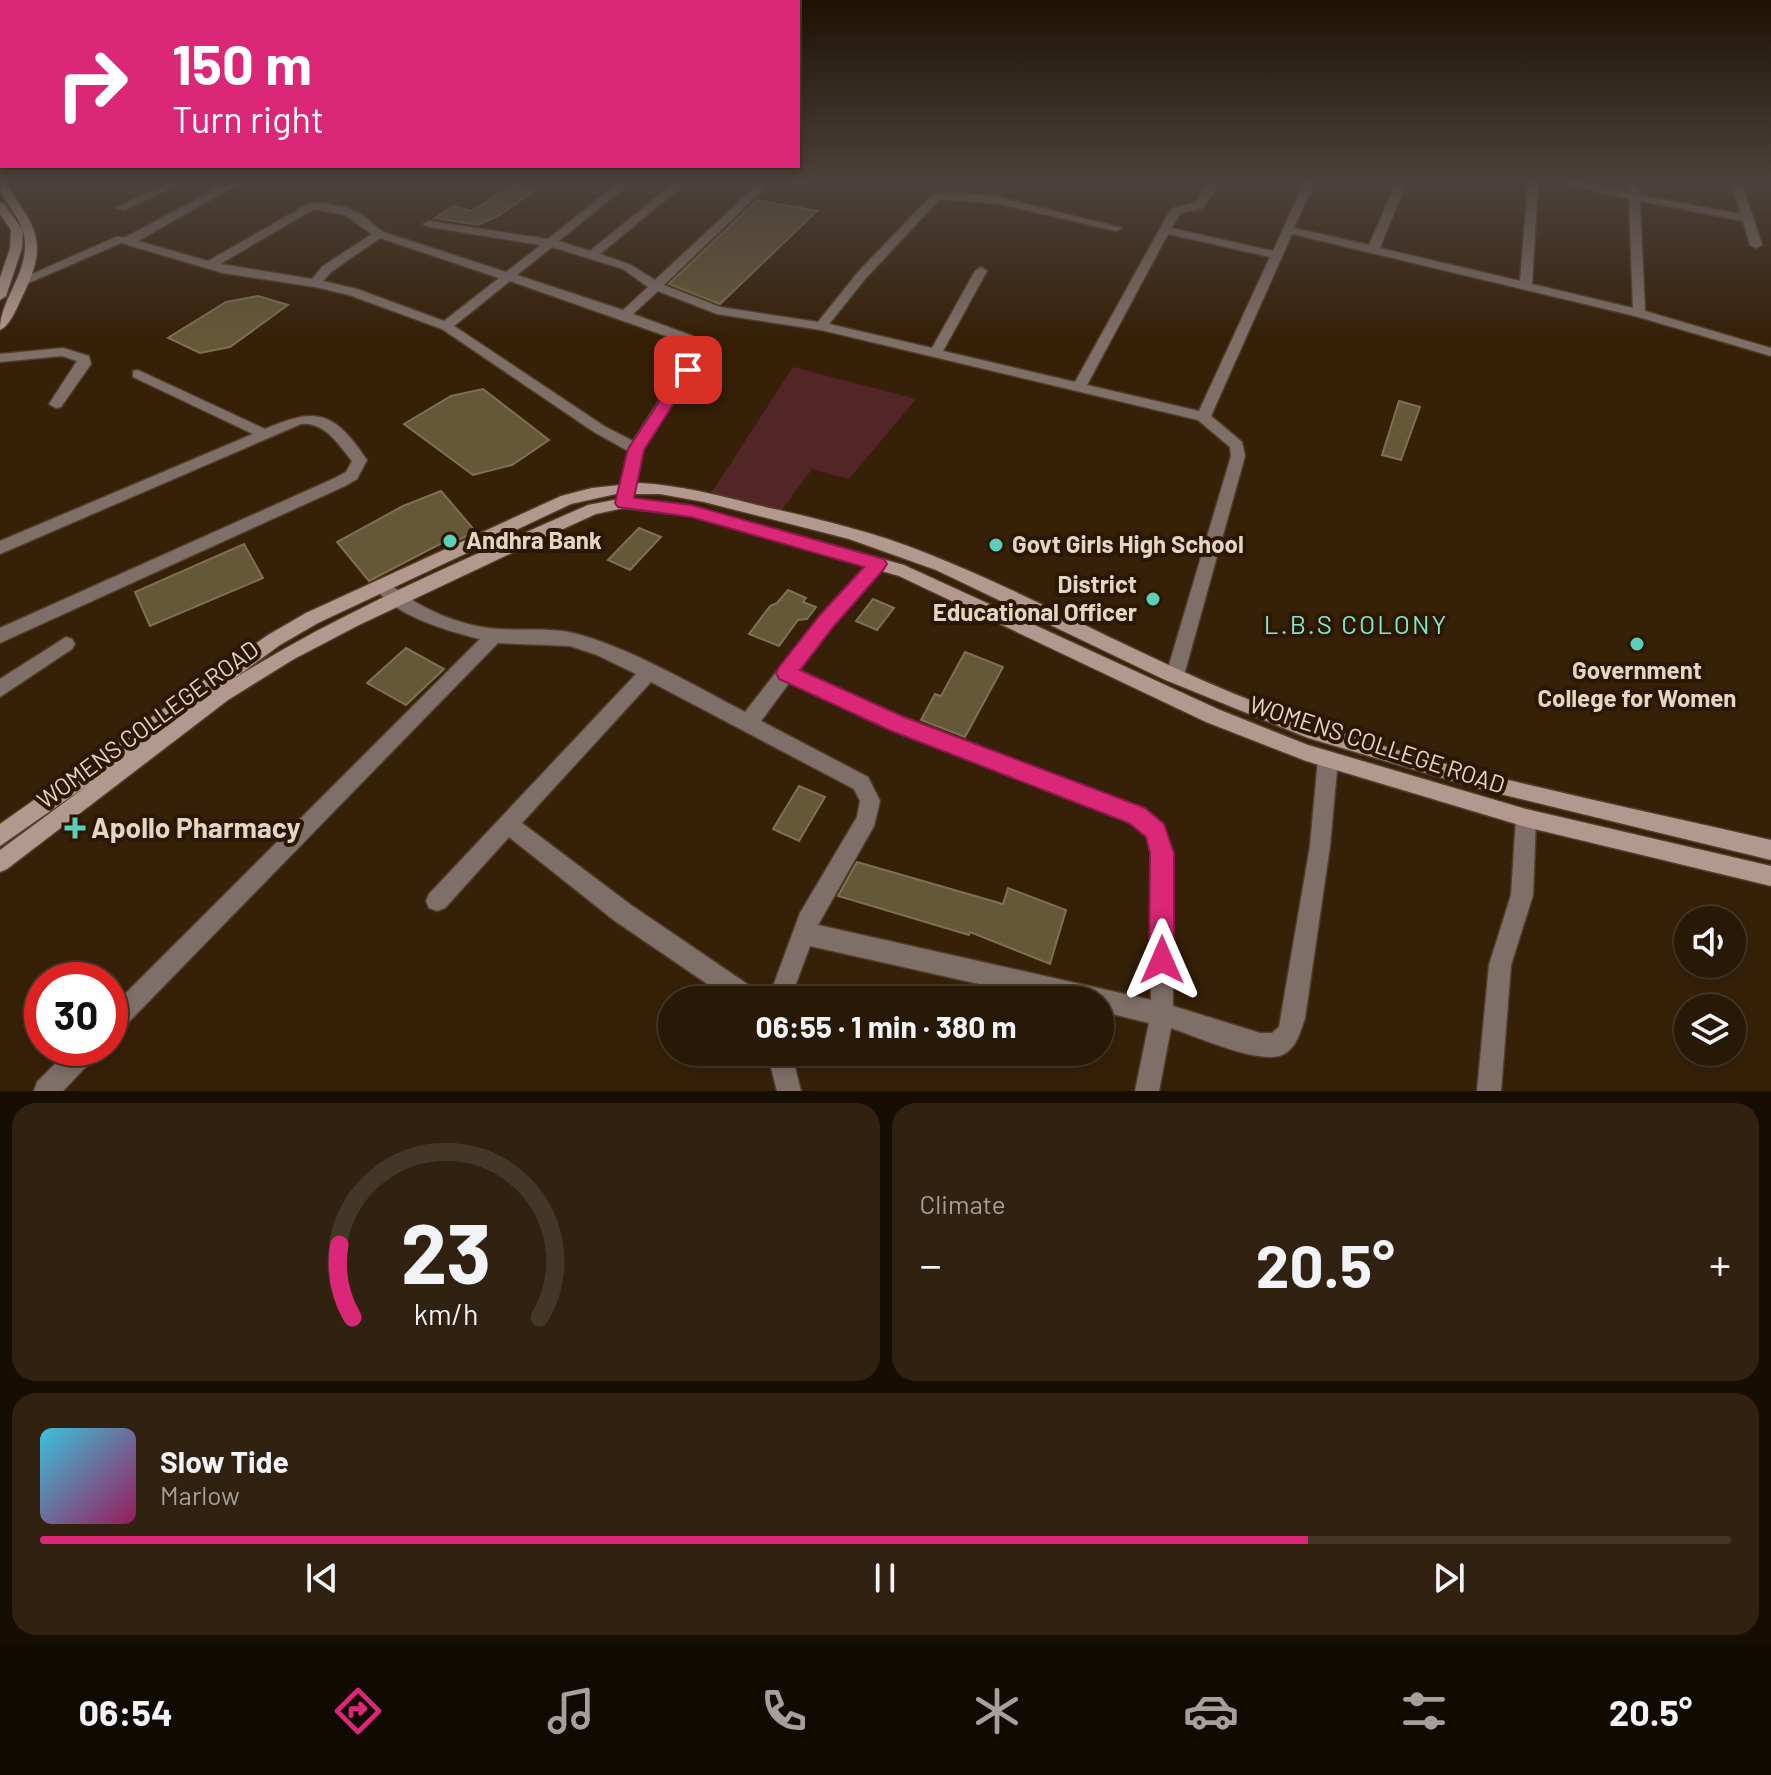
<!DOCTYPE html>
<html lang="en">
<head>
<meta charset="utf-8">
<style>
  :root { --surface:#281806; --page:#302110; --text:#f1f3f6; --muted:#a5a09b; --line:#443728; --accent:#db2777 }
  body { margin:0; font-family:Barlow,sans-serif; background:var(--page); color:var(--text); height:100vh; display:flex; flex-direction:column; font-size:30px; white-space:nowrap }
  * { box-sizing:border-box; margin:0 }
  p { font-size:26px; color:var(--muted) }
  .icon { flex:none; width:44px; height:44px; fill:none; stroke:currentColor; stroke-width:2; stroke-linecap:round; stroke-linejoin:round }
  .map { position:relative; height:1091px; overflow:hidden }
  .sheet { display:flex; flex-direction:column; gap:12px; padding:12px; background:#160d03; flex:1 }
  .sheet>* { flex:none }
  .top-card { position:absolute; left:0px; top:0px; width:800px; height:168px; box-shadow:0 4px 12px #0003,0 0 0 2px var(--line); background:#db2777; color:#fff; overflow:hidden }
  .tools { position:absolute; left:1674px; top:906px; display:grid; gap:16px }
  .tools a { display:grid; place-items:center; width:72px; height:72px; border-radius:50%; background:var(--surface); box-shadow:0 4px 12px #0003,0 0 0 2px var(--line); font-size:40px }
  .speed { position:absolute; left:24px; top:962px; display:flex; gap:16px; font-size:40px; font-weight:700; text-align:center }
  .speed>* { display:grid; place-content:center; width:104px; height:104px; border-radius:50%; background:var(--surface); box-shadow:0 4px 12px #0003,0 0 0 2px var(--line); line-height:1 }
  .speed .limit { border:12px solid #d22; background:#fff; color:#111 }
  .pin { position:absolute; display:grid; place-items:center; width:68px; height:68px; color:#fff; margin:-34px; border-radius:16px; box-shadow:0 4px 12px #0006 }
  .me { position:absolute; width:88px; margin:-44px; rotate:0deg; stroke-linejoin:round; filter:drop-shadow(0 0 6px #0008) }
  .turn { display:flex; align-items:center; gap:28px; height:168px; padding:0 40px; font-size:36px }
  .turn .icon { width:104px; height:104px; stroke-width:2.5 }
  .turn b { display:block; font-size:56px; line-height:68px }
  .big { font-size:60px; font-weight:700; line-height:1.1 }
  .sheet .widget { flex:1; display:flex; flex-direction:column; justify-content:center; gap:12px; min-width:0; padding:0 28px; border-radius:24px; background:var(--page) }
  .sheet .dial { align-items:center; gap:0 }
  .dial svg { height:208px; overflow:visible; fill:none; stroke:var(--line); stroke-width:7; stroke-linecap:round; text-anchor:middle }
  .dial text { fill:var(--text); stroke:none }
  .song { display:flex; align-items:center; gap:24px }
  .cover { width:96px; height:96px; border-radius:12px; background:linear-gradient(135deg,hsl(190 70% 55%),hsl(330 70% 35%)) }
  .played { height:8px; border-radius:4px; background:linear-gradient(90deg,var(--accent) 75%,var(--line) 75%) }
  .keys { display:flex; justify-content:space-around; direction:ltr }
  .heat { display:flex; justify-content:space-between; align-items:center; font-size:44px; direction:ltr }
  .sheet .tiles { flex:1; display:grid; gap:12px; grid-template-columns:1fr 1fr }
  .widget:last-child { grid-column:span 2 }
  .trip { position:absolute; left:658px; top:986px; width:456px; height:80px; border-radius:40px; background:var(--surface); box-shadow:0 4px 12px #0003,0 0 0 2px var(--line); font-weight:700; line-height:80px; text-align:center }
  .tabs { display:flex; height:128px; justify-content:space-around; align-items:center; background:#100a02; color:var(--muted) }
  .tabs .icon { width:56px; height:56px }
  .tabs .selected { color:var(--accent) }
  .tabs b { font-size:36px; color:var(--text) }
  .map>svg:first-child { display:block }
  .green { fill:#522526 }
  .building { fill:#655838; stroke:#7e7050; stroke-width:2 }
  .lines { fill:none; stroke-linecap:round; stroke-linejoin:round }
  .street-casing { stroke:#523d27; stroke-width:3 }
  .secondary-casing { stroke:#523d27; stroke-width:3 }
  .street { fill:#7f6f69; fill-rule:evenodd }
  .secondary { fill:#b2988e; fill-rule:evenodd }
  .route { fill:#db2777; stroke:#8e194d; stroke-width:2 }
  .poi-dot { fill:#5dceb9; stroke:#2c1701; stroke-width:3 }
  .labels { text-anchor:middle; stroke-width:8; stroke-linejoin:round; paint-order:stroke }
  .poi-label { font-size:24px; font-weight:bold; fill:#e3d5c7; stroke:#2c1701; text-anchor:start }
  .street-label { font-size:24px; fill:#e3d5c7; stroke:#2c1701 }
  .neighbourhood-label { font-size:26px; letter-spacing:2px; fill:#82e7d2; stroke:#2c1701 }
  .near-poi-label { font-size:28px; font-weight:bold; fill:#e3d5c7; stroke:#2c1701; text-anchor:start }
</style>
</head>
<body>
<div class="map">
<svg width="1771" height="1091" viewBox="0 0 1771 1091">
  <rect width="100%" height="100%" fill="#362008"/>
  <path class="green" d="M793,367l123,32 -67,80 -37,-10 -34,46 -72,-14z"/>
  <path class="building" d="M512,185l22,6 -36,25 -20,9 -43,-7 19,-12 18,5z
    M757,200l60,11 -97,93 -51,-20z
    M258,296l30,9 -58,42 -30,6 -32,-15 58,-36z
    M483,389l66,51 -37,25 -39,10 -69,-51 47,-28z
    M1399,401l21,6 -19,53 -19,-5z
    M441,491l35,41 -23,10 -11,1 -73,38 -32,-39 66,-36z
    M639,528l22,9 -31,33 -22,-10z
    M244,544l19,34 -113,48 -15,-34z
    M788,590l18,8 -3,4 13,5 -9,12 -9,1 -19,26 -30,-12 21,-28 7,-3z
    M873,599l21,9 -17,22 -21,-9z
    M406,648l38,21 -38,36 -39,-22z
    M965,652l38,15 -38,70 -44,-17 14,-26 6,2z
    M799,786l26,11 -26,44 -26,-12z
    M857,862l146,42 5,-16 58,22 -16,54 -80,-32 -1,3 -131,-39z"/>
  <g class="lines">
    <g class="street-casing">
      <path id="street" d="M167,183h14l-56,27 -9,-2z
        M227,183h13l-102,58 70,20 100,-57 14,-1 22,4 17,7 22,18 123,40 35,-27 -112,-18 -6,-3 6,-3 119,18 70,-56h12l-71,58 31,10 84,-68h12l-86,71 31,11 24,15 104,-97h11l-106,102 56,22 98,15 40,-50 75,-78 21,-2 45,5 123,31 -6,3 -117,-27 -59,-5 -74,79 -37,46 103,24 43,-77 6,-4 6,4 -44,80 132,31 93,-168 5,-6 22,-5 14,-20h10l-16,25 -22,5 -10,15 102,23 31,-68h10l-20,45 75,17 27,-62h10l-26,65 140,33 8,-98h10l-6,101 101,24 -4,-109 -65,-16h21l43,10 -1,-10h10l2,12 102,19 -9,-31h10l20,62 -6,3 -6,-3 -7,-24 -103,-20 5,110 126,37v8l-136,-40 -343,-82 -81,182 31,26 3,14 -61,219 -3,5 -6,2 -6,-2 -3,-5 65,-219 -1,-9 -32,-27 -377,-90 -104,-16 -59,-23 -25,23 60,22 9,11 1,7 -60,95 -11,54 -8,5 -8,-5 12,-52 -34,-19 -152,-103 -93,-34 -34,-8 -92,-14 -102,-30 -95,41 -4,1 -6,-4 100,-44h10zM314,209l31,6 27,19 -49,32 -11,13 -92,-15zM1168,234l102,23 -71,154 -112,-26zM380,238l119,40 -55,43 -87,-32 -34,-8 8,-9zM552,247l71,22 25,18 -25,23 -106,-35zM510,281l173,61 7,6 -1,6 -56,87 -29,-15 -150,-100z
        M63,348l26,8 2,8 -30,43 -5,1 -7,-4 28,-43 -15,-5 -62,6v-8z
        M138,370l127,59c53,-23 69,-17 102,31l-10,19 -12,7 -345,157v-15l335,-150 11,-6 6,-11c-14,-17 -27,-39 -51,-37l-301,130v-13l253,-107 -120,-57v-6z
        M878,558l6,2 2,4 -2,4 -51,57 -34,46 104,46 241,92 19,15 9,29 1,153 87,27h12l7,-6 31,-181 8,-87 3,-6 7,-2 7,2 3,6 -8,87 -25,172c-5,14 -8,30 -23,37 -22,10 -87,-19 -111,-27l-12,63h-24l14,-68 -49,-12v-11h-50l-240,-54 -20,54h-22l32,-87 57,-96 3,-16 -6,-12 -203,-107 -129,141 109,82 128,87 3,8h-31l-116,-79 -106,-84 -64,71 -8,3 -8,-3 -3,-7 3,-7 207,-220 -39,-19 -27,-9 -72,-3 -380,390 -8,4v-28l370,-370c-33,-8 -88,-24 -106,-53l2,-4h12c27,25 73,45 111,47 24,2 51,-2 74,4 54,13 122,53 172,79l76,-97 51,-55zM789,683l100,46 241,94 17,13 5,17 -1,147 -333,-75 56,-99 6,-25 -12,-24 -107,-56z
        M66,637l6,2 3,5 -3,5 -72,48v-18z
        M1526,809l7,2 3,7 -3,77 -22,70 -10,126h-24l12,-126 22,-70 5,-77 3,-7z
        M71,1048h29l-4,8 -33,35h-29l3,-9z
        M767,1052h24l10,39h-24z"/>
    </g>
    <g class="secondary-casing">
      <path id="secondary" d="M0,183h5c33,47 44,60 16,116 -5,11 -11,26 -21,31 0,-29 25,-53 25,-84 1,-29 -25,-43 -25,-63z
        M0,203l4,1 19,26 -1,18 -16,48 -6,4v-22l10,-30 1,-18 -11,-16z
        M639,483c40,2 79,12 118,22 57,13 115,26 169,48 116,46 225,110 342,154 162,62 335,94 503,133v20l-291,-71 -172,-51 -145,-59 -227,-109 -87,-31 -145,-37 -44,-8h-44l-45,10 -253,119 -38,22 -45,33c111,-69 233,-120 353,-173l36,-7 67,8 213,59 316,145 88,35 218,64 245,57v20l-245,-59 -220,-66 -100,-39 -307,-146 -208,-60 -67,-8 -28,6 -57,26 -180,85 -65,34 -66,41 -221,169 -7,3v-22l92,-68 -92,64v-22l268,-189 38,-22 255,-117 31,-8z"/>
    </g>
    <use href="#street" class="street"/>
    <use href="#secondary" class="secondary"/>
  </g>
  <linearGradient id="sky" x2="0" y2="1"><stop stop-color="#1e1204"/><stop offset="0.54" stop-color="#4c423d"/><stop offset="1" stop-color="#4c423d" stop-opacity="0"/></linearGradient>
  <rect width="1771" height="336" fill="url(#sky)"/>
  <path class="route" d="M688,365l7,5 -51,80 -10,48 57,7 193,54 3,5 -3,5 -50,57 -34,44 104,47 241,91 19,16 10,29v107l-3,9 -9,4 -9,-4 -4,-9 1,-107 -4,-16 -17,-14 -240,-93 -110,-51 -3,-6 3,-6 41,-52 44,-48 -173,-50 -73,-10 -3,-4 13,-54 54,-82z"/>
  <g class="poi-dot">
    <circle cx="450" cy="541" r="8"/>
    <circle cx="996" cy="545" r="8"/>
    <circle cx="1153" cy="599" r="8"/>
    <circle cx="1637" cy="644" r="8"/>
    <path d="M71 816h8v8h8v8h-8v8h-8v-8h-8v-8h8z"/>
  </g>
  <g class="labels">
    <g class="poi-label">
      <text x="466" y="549">Andhra Bank</text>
      <text x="1012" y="553">Govt Girls High School</text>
      <text x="1137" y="593" text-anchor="end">District<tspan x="1137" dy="28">Educational Officer</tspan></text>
      <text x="1637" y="679" text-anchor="middle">Government<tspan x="1637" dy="28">College for Women</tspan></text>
    </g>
    <g class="street-label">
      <text transform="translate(148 725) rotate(-36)" y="8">WOMENS COLLEGE ROAD</text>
      <text transform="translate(1377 745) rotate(18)" y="8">WOMENS COLLEGE ROAD</text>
    </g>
    <g class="neighbourhood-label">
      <text x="1356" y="634">L.B.S COLONY</text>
    </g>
    <g class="near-poi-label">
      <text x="91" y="838">Apollo Pharmacy</text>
    </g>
  </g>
</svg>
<div class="tools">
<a><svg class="icon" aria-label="sound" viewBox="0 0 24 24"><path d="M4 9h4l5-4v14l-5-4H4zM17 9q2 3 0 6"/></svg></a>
<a><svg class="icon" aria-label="layers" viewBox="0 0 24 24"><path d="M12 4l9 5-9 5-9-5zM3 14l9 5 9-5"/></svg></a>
</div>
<div class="speed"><div class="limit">30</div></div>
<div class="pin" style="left:688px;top:370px;background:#d93025"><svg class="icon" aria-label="arrive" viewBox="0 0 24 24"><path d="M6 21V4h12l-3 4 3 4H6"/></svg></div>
<svg class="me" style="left:1162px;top:960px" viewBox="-20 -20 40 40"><path d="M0-17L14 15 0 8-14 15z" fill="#db2777" stroke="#fff" stroke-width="4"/></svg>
<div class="trip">06:55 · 1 min · 380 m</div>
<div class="top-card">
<div class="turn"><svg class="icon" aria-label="right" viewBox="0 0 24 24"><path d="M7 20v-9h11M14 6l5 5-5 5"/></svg><div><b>150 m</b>Turn right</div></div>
</div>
</div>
<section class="sheet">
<div class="tiles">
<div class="widget dial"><svg viewBox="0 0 100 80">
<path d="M14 69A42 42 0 1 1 86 69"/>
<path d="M14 69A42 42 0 0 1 9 41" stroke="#db2777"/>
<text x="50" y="56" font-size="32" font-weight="700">23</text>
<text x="50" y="72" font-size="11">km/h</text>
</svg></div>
<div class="widget"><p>Climate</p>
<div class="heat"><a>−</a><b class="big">20.5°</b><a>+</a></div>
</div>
<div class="widget">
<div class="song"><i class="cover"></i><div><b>Slow Tide</b><p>Marlow</p></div></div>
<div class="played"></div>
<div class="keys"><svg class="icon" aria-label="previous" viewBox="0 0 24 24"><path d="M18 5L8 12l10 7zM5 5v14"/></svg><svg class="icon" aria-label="pause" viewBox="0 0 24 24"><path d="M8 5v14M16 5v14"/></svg><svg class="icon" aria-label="next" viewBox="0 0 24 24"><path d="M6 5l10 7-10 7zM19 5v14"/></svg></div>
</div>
</div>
</section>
<nav class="tabs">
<b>06:54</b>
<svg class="icon selected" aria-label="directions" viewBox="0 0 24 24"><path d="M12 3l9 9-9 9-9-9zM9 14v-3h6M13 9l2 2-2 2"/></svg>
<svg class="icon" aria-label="music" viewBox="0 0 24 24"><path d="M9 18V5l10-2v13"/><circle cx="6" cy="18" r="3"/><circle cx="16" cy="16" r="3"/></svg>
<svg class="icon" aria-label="phone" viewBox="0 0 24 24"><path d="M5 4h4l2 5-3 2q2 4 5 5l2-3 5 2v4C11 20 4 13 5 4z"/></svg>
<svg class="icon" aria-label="climate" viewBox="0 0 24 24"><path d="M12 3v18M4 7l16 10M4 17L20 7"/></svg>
<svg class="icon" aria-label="car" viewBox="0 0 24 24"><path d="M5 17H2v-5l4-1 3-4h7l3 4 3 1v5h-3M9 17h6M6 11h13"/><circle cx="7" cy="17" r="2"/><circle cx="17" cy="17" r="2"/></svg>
<svg class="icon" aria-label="filters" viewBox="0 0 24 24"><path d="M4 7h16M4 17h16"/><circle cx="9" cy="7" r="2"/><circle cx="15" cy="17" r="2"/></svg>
<b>20.5°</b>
</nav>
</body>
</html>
